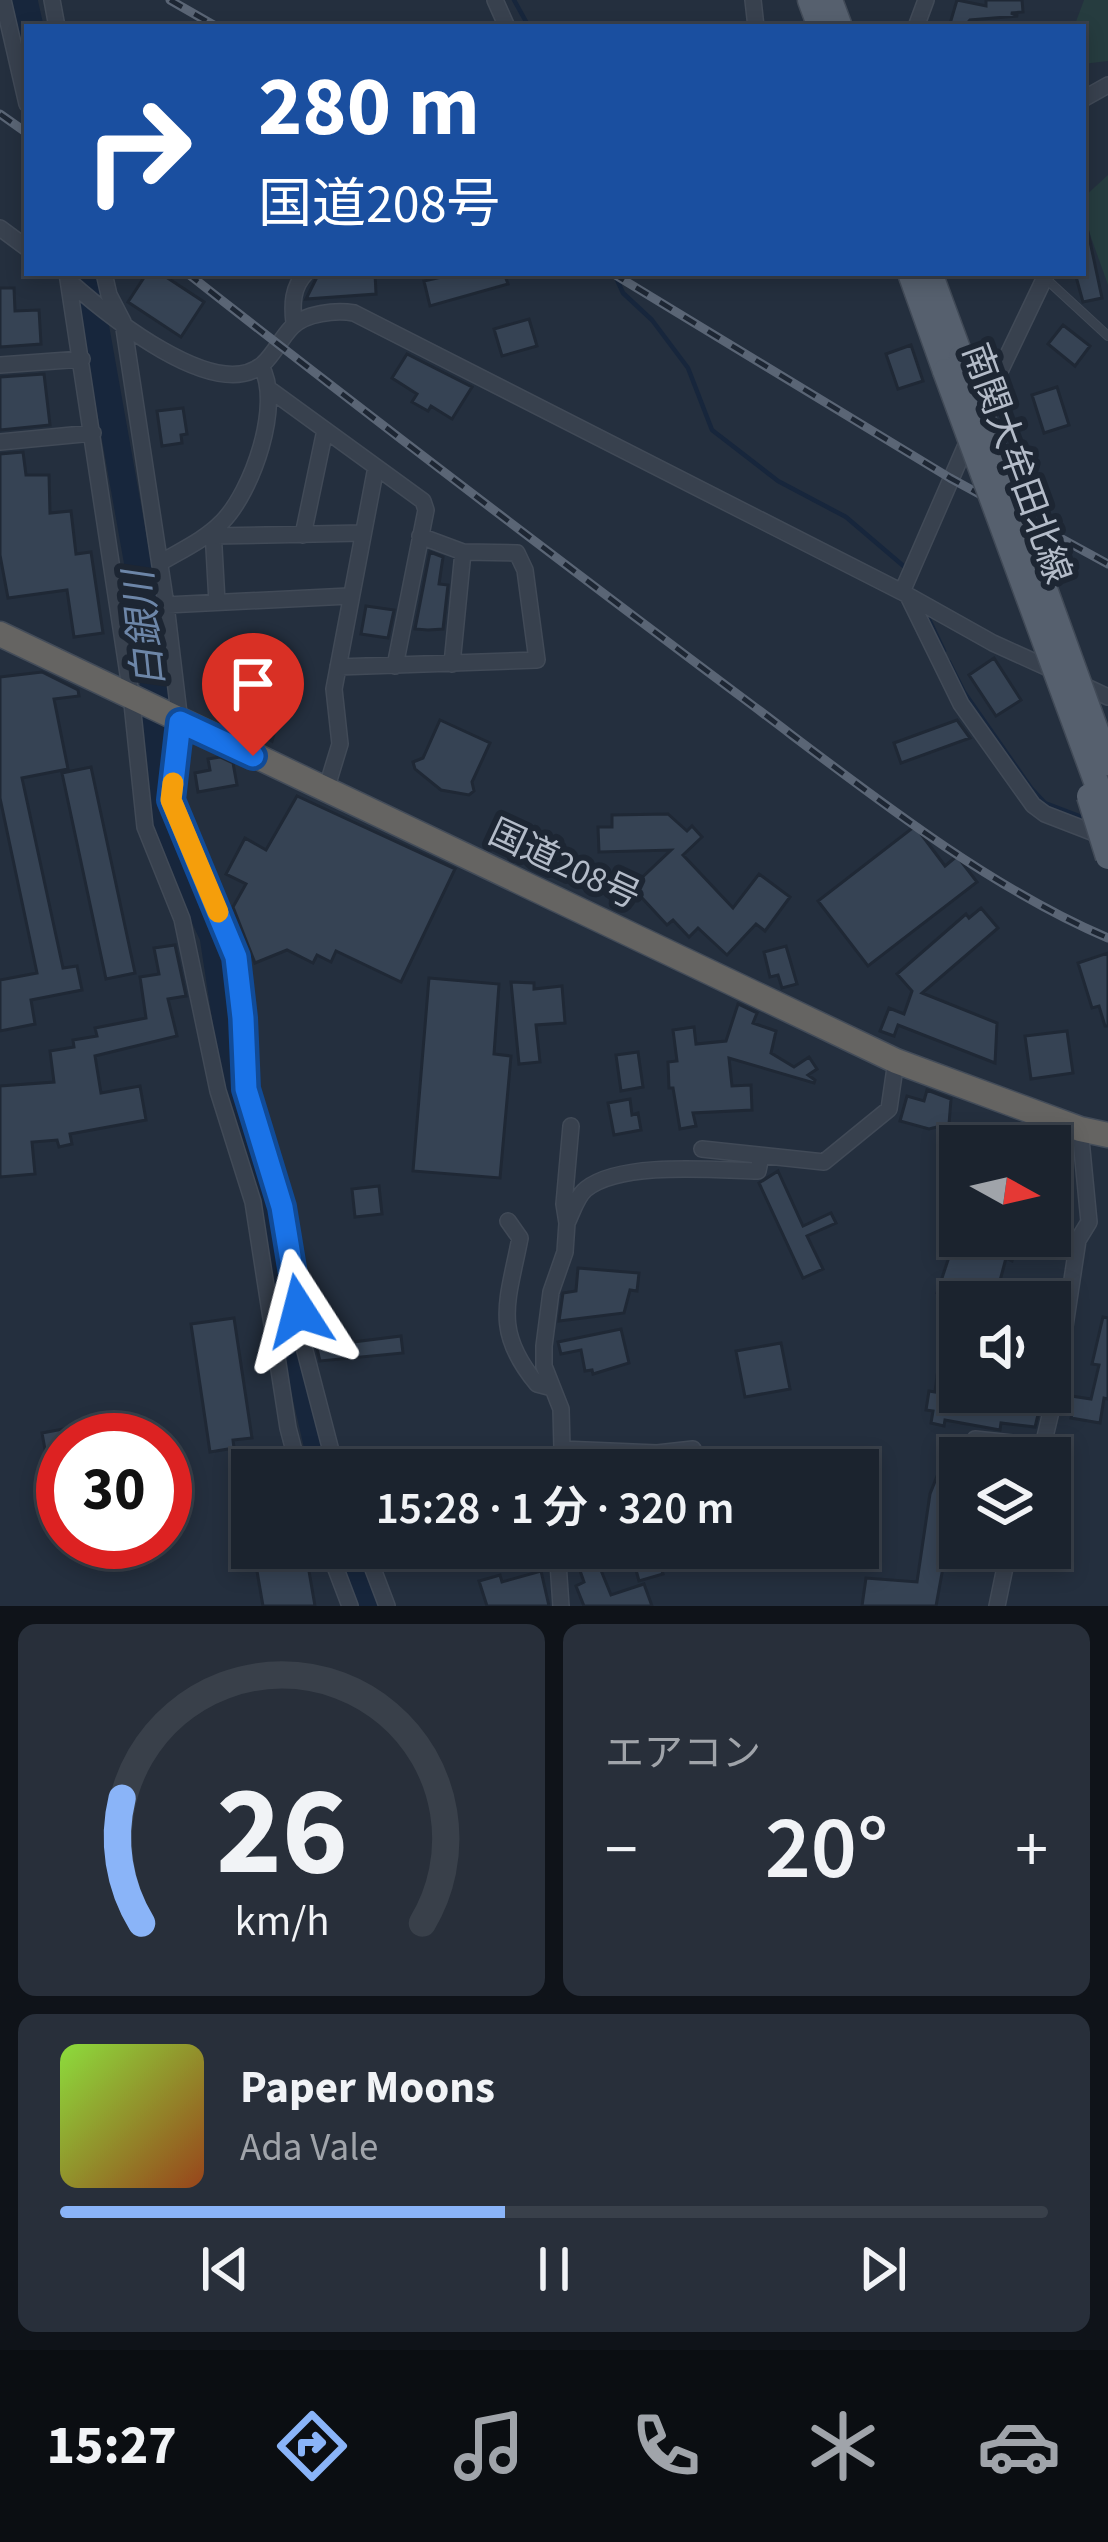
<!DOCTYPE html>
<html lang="ja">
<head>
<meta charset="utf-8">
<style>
  :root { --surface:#1b232e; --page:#282f3a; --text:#f1f3f6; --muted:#a0a4aa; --line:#39404a; --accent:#8ab4f8 }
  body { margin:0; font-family:"Source Sans 3","Noto Sans JP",sans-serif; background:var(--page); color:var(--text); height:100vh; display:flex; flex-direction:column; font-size:45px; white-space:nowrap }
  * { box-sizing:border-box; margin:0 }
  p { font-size:39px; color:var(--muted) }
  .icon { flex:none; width:66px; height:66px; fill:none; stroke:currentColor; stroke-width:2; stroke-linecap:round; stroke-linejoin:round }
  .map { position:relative; height:1606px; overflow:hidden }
  .details { display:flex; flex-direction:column; gap:18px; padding:18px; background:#0f1319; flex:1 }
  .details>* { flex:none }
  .guide { position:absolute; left:24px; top:24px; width:1062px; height:252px; border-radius:0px; box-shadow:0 6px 18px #0003,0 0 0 3px var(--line); background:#1a4fa0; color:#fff; overflow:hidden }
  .needle { width:78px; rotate:98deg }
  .buttons { position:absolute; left:939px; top:1125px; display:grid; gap:24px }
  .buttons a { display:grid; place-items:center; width:132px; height:132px; border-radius:0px; background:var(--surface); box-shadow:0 6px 18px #0003,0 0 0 3px var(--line); font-size:60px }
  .speed { position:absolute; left:36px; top:1413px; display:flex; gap:24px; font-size:60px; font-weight:700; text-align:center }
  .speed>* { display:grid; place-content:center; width:156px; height:156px; border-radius:50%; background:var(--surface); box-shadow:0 6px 18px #0003,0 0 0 3px var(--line); line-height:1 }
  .speed .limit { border:18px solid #d22; background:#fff; color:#111 }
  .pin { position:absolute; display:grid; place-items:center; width:102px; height:102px; color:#fff; margin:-123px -51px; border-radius:50% 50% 50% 0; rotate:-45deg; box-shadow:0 0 12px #0007 }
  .pin .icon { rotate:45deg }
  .me { position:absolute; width:132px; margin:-66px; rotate:351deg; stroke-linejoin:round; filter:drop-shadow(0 0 9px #0008) }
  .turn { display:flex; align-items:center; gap:42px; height:252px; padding:0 36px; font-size:54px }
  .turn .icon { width:156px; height:156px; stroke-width:2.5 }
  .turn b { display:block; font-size:84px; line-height:102px }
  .big { font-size:90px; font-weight:600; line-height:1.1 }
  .details .card { flex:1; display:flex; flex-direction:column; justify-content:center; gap:18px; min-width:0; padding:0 42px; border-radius:18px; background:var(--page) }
  .details .dial { align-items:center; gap:0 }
  .dial svg { height:312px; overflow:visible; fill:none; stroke:var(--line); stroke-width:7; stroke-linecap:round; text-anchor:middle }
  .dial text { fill:var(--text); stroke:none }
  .song { display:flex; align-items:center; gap:36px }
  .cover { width:144px; height:144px; border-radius:18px; background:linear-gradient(135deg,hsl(90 70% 55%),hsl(20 70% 35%)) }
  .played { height:12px; border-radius:6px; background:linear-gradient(90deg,var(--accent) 45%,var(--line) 45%) }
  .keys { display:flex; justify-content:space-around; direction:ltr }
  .heat { display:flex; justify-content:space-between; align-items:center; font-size:66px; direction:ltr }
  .details .tiles { flex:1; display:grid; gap:18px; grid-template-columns:1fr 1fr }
  .card:last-child { grid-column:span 2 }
  .trip { position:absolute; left:231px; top:1449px; width:648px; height:120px; border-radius:0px; background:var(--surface); box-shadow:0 6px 18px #0003,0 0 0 3px var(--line); font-weight:600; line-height:120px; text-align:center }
  .menu { display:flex; height:192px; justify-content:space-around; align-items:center; background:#0b0e12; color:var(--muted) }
  .menu .icon { width:84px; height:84px }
  .menu .selected { color:var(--accent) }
  .menu b { font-size:54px; color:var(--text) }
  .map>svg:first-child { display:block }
  .green { fill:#263c3f }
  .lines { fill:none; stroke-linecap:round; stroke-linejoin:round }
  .stream { stroke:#17263c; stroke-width:4.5 }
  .river { stroke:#17263c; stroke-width:27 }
  .building { fill:#364354; stroke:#1f2835; stroke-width:3 }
  .service-casing { stroke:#414a57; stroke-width:10 }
  .minor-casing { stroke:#414a57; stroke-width:18 }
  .primary-casing { stroke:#414a57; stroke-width:27 }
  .trunk-casing { stroke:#434c59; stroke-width:27 }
  .service { stroke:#38414e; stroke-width:8 }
  .minor { stroke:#38414e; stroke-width:15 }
  .primary { stroke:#56606e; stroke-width:24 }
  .trunk { stroke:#656462; stroke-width:24 }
  .rail-casing { stroke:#5a6575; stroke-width:9 }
  .rail { stroke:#1d2633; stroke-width:4.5; stroke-dasharray:14; stroke-linecap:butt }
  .primary-bridge-casing { stroke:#414a57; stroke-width:27; stroke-linecap:butt }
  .primary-bridge { stroke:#56606e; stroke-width:24 }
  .route-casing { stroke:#114b97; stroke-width:30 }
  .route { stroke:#1a73e8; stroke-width:21 }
  .slow { stroke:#f59e0b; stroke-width:21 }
  .labels { text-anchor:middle; stroke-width:12; stroke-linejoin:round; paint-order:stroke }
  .street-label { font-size:36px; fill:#b4bcc9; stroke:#1d2633 }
  .water-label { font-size:39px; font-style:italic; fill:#6d86a8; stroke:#1d2633 }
</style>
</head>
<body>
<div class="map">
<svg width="1108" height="1606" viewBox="0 0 1108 1606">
  <rect width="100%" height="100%" fill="#242f3e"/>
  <path class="green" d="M1084,0h24v61l-25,3v-37h-9z
    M1108,175v110l-25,-70v-17z"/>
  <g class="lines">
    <path class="stream" d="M514,0l15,27
      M614,273l9,20 29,27 36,48 24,62 66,51 68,36 61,52
      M926,613l18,38
      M949,662l15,30 67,96 14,15 42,16"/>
    <path class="river" d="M24,0l6,27
      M86,273l55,309 13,104 6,137 53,113 28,183 24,61 18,117 40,173
      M350,1548l22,58"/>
  </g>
  <path class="building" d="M957,0l29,6v-6h36l1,12 -12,1 7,3 -48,4 -6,7h-15z
    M1088,232l14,66 -19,4 -8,-29h8v-40z
    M147,273h13l44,29 -23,35 -53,-35z
    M328,273h47l1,21 -70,5 11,-22z
    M459,273h45l4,11 -78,22 -6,-25z
    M0,288h14l1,23 24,-1 2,34 -41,3z
    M529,319l8,27 -35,10 -8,-27z
    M1063,325l27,21 -15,20 -27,-22z
    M911,345l12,36 -25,8 -12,-35z
    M407,354l65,33 -20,32 -21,-13 -3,5 -16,-9 5,-8 -25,-16z
    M44,374l6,51 -50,5v-53z
    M1057,387l12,38 -25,8 -12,-38z
    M183,408l4,26 -6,1 1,8 -20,3 -5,-35z
    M23,452l3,23h23l1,38 21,-2 5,43 15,-2 12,81 -29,4 -7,-47 -59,8 -8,-43v-101z
    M430,552l13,5 -4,27 9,1 -5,44 -15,1 -13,-1z
    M366,606l28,4 -6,28 -27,-4z
    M994,658l27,42 -25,16 -27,-41z
    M42,672l36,18 1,6 -25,3 14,70 -46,9 41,190 14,-2 5,24 -51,10 4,24 -35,7v-51l37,-7 -37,-175v-121z
    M242,701l38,10 -8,30 -39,-26z
    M440,720l50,23 -18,39 2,9 -5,4 -28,-5 -26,-21 -2,-7 10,-4z
    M957,720l13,18 -69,25 -7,-20z
    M220,757l13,6 4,22 -39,7 -3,-19 15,-3 -2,-11z
    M91,767l44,206 -29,6 -44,-206z
    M297,796l158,73 -54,113 -65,-31 -5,11 -14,-7 -4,8 -26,-13 -32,13 -22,-56 13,-23 -20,-10 19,-36 21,12z
    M668,814l19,17 5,-5 10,11 -19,18 50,53 26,-34 31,23 -25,34 -9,-7 -29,31 -29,-27 -9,9 -16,-17 -6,5 -35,-38 39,-37 -72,2 -1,-25h14v-12z
    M915,826l30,40 12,-10 20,26 -109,84 -50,-65z
    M981,908l17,20 -76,65 75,30 -2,40 -97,-38 -4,11 -14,-5 9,-23 15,6 8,-23 -15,-17 69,-60 3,4z
    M175,945l11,51 -18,3 9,37 -82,20 6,37 39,-7 6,34 -76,14 2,10 -13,3 -2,-7 -25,2 3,32 -35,3v-91l54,-4 -4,-31 24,-4 -1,-7 24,-4 -2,-8 51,-10 -6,-41 19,-3 -5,-26z
    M786,946l11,38 -15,4 -4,-13 -8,2 -6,-25z
    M1108,953v73h-3l-6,-20 -7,2 -14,-45z
    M429,978l70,6 -5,70 17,2 -11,122 -87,-7z
    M511,982l23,1v6l28,-3 3,37 -29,2 4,37 -21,2z
    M738,1004l19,9 -4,10 23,8 -5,22 23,14 15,-10 8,12 -9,6 7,5 -1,3 -85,-25 3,28 19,-1 1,25 -59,3 3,13 -16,3 -7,-41h-4l-1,-26 9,-1 -4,-31 21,-3 2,17 30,-3z
    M1067,1031l6,42 -42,6 -6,-43z
    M638,1052l5,35 -22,4 -5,-36z
    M927,1090l24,9 -2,25 -20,5 -29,-8 7,-25 17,5z
    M630,1099l2,16 6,-2 3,17 -27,5 -6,-32z
    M778,1171l25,55 28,-13 5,10 -29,13 16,33 -20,9 -44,-95z
    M379,1186l3,28 -27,3 -3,-28z
    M956,1236h64l-8,25 -6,-3 -9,34 -21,-3 -4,13h-14l-21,-9z
    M578,1268l61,5 -2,18 -7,-1 -6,23 -65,8 4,-28 13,-2z
    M323,1313l6,32 72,-9 2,17 -83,8 -11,-46z
    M1103,1317l5,1v81l-4,-1 -4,25 -29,-5 1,-4 -7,-1 6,-17 20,3 8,-34 -7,-1z
    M234,1318l18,120 -19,2 1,8 -24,4 -19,-128z
    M621,1329l8,34 -36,11 -1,-4 -7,1 -4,-21 -20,4 -3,-12z
    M781,1343l9,46 -45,8 -9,-46z
    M940,1354l18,3 2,35 53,5 1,-5h21l-1,5 8,1 -7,29 -34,-4 -1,7 -55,-10 -1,6 -13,-3 2,-12 -7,-1 3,-19 6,1z
    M63,1429v51l-12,2 -9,-49z
    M945,1456l15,4v15l-8,28 -1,49 -5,-1 -10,55h-74l4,-28 51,4 13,-88z
    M253,1548h52l10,58h-52z
    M630,1548h25l8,26 -24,7z
    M596,1558l15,37 33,-11 8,22h-68l-8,-20 8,-4 -6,-17z
    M541,1571l8,35h-62l-8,-25 21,-6 2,7z"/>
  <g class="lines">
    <g class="service-casing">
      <path id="service" d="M1045,278l63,58"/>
    </g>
    <g class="minor-casing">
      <path id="minor" d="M3,0l24,104
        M52,0l5,27
        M495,0l12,27
        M753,0l3,27
        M916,27l10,-27
        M1083,99l25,-14
        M0,228l27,20
        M67,273l64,421 14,133 37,92 36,172 35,111 35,226 11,42
        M104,273l5,22 14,27 43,283 14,117 -9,78 65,157 10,132 36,118 17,121 37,142
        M69,281c36,32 147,124 194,83 12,-11 18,-26 29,-37 13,-14 44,-17 62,-14l548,279 91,51 64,29
        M294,323c-2,-18 -2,-36 12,-50
        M0,365l82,-6
        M269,389l154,112 3,9 -31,156
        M981,411l66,-138
        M0,442l93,-9
        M213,530l4,72
        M303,535l22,-105
        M213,536l149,-3
        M160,563c20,-12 46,-24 62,-41 30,-30 61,-118 39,-156
        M902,592l67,-154
        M909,598l52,106 72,101 12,9 57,22
        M166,605l183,-9
        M452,664l11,-112
        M338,667l199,-7 -12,-90 -8,-17 -54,-1 -43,-16
        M1078,683l30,14
        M326,790l14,-46 -6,-55 42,-222
        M702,1149l122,13 65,-53 7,-48
        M508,1221l12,17c-12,63 -28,92 17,146l15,4
        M567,1223c5,-10 10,-27 19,-34 35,-28 129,-19 172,-18l3,-15
        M975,1439l68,7
        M562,1449l95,4 36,-4
        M1040,1458l14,-59 24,-159 11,-18 -9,-93
        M556,1470l6,-21 -1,-40 -17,-43v-20l7,-54 14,-40 2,-29 -3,-19 7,-78
        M328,1548l22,58
        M365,1548l22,58
        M557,1548l4,58
        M997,1606l12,-58"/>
    </g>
    <g class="primary-casing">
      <path id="primary" d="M810,0l10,27
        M830,0l10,27
        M910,273l35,98
        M930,273l31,84"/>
    </g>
    <g class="trunk-casing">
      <path id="trunk" d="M0,634l896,427 184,68 28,6"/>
    </g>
    <use href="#service" class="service"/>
    <use href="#minor" class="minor"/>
    <use href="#primary" class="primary"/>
    <use href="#trunk" class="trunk"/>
    <g class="rail-casing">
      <path id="rail" d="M170,0l47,27
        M0,114l27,19
        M187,273c182,143 365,282 549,420 113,84 242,190 372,245
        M612,273l338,205 158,86"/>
    </g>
    <use href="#rail" class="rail"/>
    <g class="primary-bridge-casing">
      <path id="primary-bridge" d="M961,357l147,406
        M945,371l163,443
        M1089,796l19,61"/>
    </g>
    <use href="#primary-bridge" class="primary-bridge"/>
  </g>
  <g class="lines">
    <g class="route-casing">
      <path id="route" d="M253,756l-73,-34 -9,78 65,157 7,61 3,71 36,118 17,104"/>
    </g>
    <use href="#route" class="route"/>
    <path class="slow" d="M173,783l-2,17 47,112"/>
  </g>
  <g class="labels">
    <g class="street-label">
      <text transform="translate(1018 463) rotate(70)" y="13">南関大牟田北線</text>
      <text transform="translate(565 863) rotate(25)" y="13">国道208号</text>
    </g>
    <g class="water-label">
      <text transform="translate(143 629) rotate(-96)" y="14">白銀川</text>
    </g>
  </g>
</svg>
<div class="buttons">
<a><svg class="needle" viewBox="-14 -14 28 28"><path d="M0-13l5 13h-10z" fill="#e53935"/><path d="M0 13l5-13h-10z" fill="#a0a4aa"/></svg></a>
<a><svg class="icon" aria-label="sound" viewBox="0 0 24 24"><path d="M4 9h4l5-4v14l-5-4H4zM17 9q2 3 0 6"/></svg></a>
<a><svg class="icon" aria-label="layers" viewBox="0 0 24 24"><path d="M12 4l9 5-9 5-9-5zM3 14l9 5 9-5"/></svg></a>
</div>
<div class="speed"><div class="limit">30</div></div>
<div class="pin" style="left:253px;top:756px;background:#d93025"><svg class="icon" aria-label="arrive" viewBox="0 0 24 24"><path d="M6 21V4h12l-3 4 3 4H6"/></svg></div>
<svg class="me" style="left:299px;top:1311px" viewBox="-20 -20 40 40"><path d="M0-17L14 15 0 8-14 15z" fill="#1a73e8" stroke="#fff" stroke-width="4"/></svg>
<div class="trip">15:28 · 1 分 · 320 m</div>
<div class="guide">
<div class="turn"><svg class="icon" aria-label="right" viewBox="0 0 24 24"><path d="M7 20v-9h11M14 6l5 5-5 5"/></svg><div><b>280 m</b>国道208号</div></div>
</div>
</div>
<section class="details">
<div class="tiles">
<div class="card dial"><svg viewBox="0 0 100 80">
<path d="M14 69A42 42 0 1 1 86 69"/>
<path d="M14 69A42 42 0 0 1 9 37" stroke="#8ab4f8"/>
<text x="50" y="56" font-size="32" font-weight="700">26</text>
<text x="50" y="72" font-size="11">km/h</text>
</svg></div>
<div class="card"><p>エアコン</p>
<div class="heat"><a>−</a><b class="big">20°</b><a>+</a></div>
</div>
<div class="card">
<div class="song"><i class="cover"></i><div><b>Paper Moons</b><p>Ada Vale</p></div></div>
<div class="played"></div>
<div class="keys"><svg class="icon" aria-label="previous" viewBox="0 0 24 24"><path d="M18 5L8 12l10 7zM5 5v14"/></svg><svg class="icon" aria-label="pause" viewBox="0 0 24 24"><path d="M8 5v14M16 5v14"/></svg><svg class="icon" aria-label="next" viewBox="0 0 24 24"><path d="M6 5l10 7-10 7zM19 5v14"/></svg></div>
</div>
</div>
</section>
<nav class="menu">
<b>15:27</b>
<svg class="icon selected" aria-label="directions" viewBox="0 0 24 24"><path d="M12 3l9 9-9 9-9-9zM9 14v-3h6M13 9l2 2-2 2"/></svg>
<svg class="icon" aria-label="music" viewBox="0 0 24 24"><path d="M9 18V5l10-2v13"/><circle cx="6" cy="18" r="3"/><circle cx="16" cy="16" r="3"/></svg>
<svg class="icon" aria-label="phone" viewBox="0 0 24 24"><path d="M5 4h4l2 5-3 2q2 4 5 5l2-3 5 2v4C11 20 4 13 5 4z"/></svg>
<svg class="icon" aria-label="climate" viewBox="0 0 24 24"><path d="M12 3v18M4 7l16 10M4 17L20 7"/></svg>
<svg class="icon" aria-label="car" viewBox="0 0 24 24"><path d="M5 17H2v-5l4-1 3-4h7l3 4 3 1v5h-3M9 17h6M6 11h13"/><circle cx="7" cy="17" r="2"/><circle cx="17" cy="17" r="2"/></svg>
</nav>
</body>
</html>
